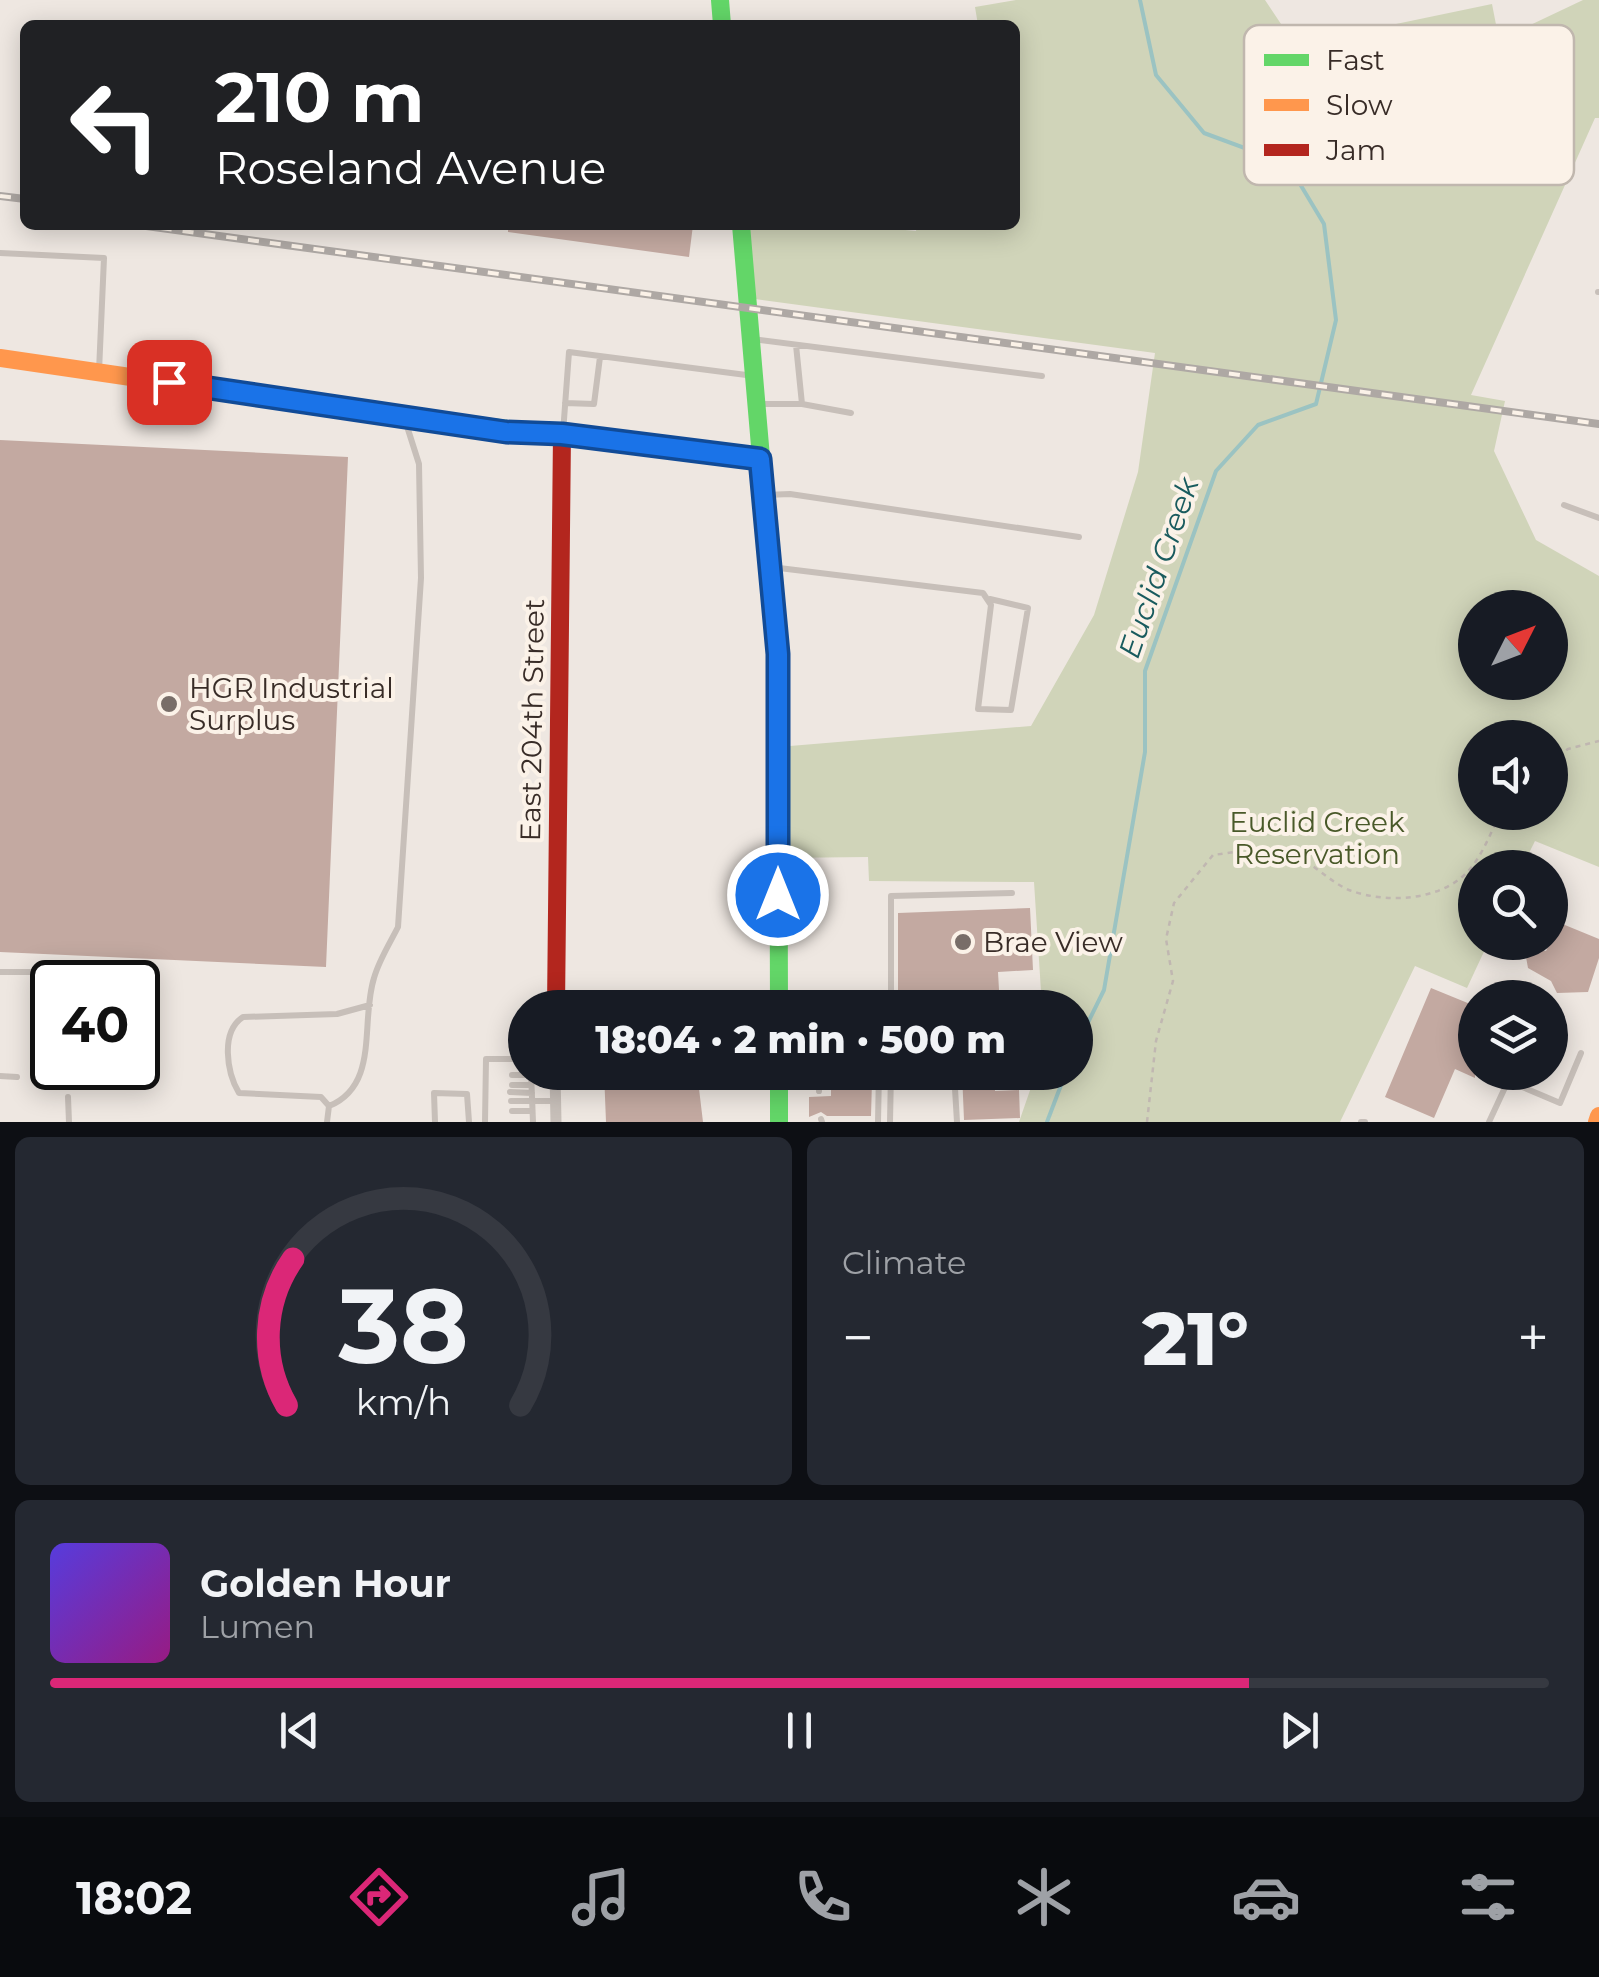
<!DOCTYPE html>
<html lang="en">
<head>
<meta charset="utf-8">
<style>
  :root { --surface:#171b24; --page:#242831; --text:#f1f3f6; --muted:#9ea1a6; --line:#363941; --accent:#db2777 }
  body { margin:0; font-family:Montserrat,sans-serif; background:var(--page); color:var(--text); height:100vh; display:flex; flex-direction:column; font-size:38px; white-space:nowrap }
  * { box-sizing:border-box; margin:0 }
  p { font-size:32px; color:var(--muted) }
  .icon { flex:none; width:55px; height:55px; fill:none; stroke:currentColor; stroke-width:2; stroke-linecap:round; stroke-linejoin:round }
  .map { position:relative; height:1122px; overflow:hidden }
  .side { display:flex; flex-direction:column; gap:15px; padding:15px; background:#0d0f14; flex:1 }
  .side>* { flex:none }
  .banner { position:absolute; left:20px; top:20px; width:1000px; height:210px; border-radius:15px; box-shadow:0 5px 25px #0003; background:#202124; color:#fff; overflow:hidden }
  .needle { width:65px; rotate:48deg }
  .tools { position:absolute; left:1458px; top:590px; display:grid; gap:20px }
  .tools a { display:grid; place-items:center; width:110px; height:110px; border-radius:50%; background:var(--surface); box-shadow:0 5px 25px #0003; font-size:50px }
  .speed { position:absolute; left:30px; top:960px; display:flex; gap:20px; font-size:50px; font-weight:700; text-align:center }
  .speed>* { display:grid; place-content:center; width:130px; height:130px; border-radius:50%; background:var(--surface); box-shadow:0 5px 25px #0003; line-height:1 }
  .speed .limit { border:5px solid #111; border-radius:15px; background:#fff; color:#111 }
  .pin { position:absolute; display:grid; place-items:center; width:85px; height:85px; color:#fff; margin:-42px; border-radius:20px; box-shadow:0 5px 15px #0006 }
  .me { position:absolute; width:110px; margin:-55px; rotate:0deg; stroke-linejoin:round; filter:drop-shadow(0 0 8px #0008) }
  .turn { display:flex; align-items:center; gap:35px; height:210px; padding:0 30px; font-size:45px }
  .turn .icon { width:130px; height:130px; stroke-width:2.5 }
  .turn b { display:block; font-size:70px; line-height:85px }
  .big { font-size:75px; font-weight:800; line-height:1.1 }
  .side .widget { flex:1; display:flex; flex-direction:column; justify-content:center; gap:15px; min-width:0; padding:0 35px; border-radius:15px; background:var(--page) }
  .side .dial { align-items:center; gap:0 }
  .dial svg { height:260px; overflow:visible; fill:none; stroke:var(--line); stroke-width:7; stroke-linecap:round; text-anchor:middle }
  .dial text { fill:var(--text); stroke:none }
  .song { display:flex; align-items:center; gap:30px }
  .cover { width:120px; height:120px; border-radius:15px; background:linear-gradient(135deg,hsl(250 70% 55%),hsl(310 70% 35%)) }
  .played { height:10px; border-radius:5px; background:linear-gradient(90deg,var(--accent) 80%,var(--line) 80%) }
  .keys { display:flex; justify-content:space-around; direction:ltr }
  .heat { display:flex; justify-content:space-between; align-items:center; font-size:55px; direction:ltr }
  .side .tiles { flex:1; display:grid; gap:15px; grid-template-columns:1fr 1fr }
  .widget:last-child { grid-column:span 2 }
  .trip { position:absolute; left:508px; top:990px; width:585px; height:100px; border-radius:50px; background:var(--surface); box-shadow:0 5px 25px #0003; font-weight:800; line-height:100px; text-align:center }
  .dock { display:flex; height:160px; justify-content:space-around; align-items:center; background:#090b0e; color:var(--muted) }
  .dock .icon { width:70px; height:70px }
  .dock .selected { color:var(--accent) }
  .dock b { font-size:45px; color:var(--text) }
  .map>svg:first-child { display:block }
  .green { fill:#d0d4b9; fill-rule:evenodd }
  .lines { fill:none; stroke-linecap:round; stroke-linejoin:round }
  .stream { stroke:#9bc3c2; stroke-width:4 }
  .building { fill:#c3a9a1 }
  .path { stroke:#c0b7b1; stroke-width:2.5; stroke-dasharray:5 5; stroke-linecap:butt }
  .lane { stroke:#c7bfb9; stroke-width:6 }
  .street { stroke:#c7bfb9; stroke-width:11 }
  .fast { stroke:#63d668; stroke-width:18 }
  .slow { stroke:#ff974d; stroke-width:18 }
  .jam { stroke:#b3261e; stroke-width:18 }
  .rail-casing { stroke:#aea8a4; stroke-width:8 }
  .rail { stroke:#fbf2e8; stroke-width:4; stroke-dasharray:11; stroke-linecap:butt }
  .route-casing { stroke:#114b97; stroke-width:25 }
  .route { stroke:#1a73e8; stroke-width:18 }
  .poi-dot { fill:#786d68; stroke:#fbf2e8; stroke-width:4 }
  .labels { text-anchor:middle; stroke-width:8; stroke-linejoin:round; paint-order:stroke }
  .poi-label { font-size:28px; fill:#382c27; stroke:#fbf2e8; text-anchor:start }
  .street-label { font-size:28px; fill:#382c27; stroke:#fbf2e8 }
  .park-label { font-size:28px; fill:#495929; stroke:#fbf2e8 }
  .water-label { font-size:30px; font-style:italic; fill:#195b5e; stroke:#fbf2e8 }
  .key { fill:#fbf2e8; stroke:#c0b7ae; stroke-width:2.5 }
  .key-label { font-size:28px; fill:#382c27 }
</style>
</head>
<body>
<div class="map">
<svg width="1599" height="1122" viewBox="0 0 1599 1122">
  <rect width="100%" height="100%" fill="#eee7e1"/>
  <path class="green" d="M1016,0h249l30,45 197,-41 7,36 84,-40h16v118h-4l-124,277 34,6 -11,50 42,89 63,36v291l-64,-26 -13,26 -47,1v74l13,1 -21,45 -52,-22 -75,156h-321l17,-49 39,-1v-64l-33,-1 -8,-125 -165,-1 -1,-24 -90,1v-111l253,-21 63,-111 44,-143 17,-119 -407,-55 -7,-73h111l64,6 1,-6h98v-200h-37l-3,-18zM1475,608h75v74h-75zM1475,738h75v74h-75z"/>
  <g class="lines">
    <path class="stream" d="M1075,1049l29,-59 41,-238v-81l71,-200 42,-46 58,-21 20,-84 -12,-96 -36,-60 -84,-31 -48,-58 -16,-75
      M1047,1122l19,-50"/>
  </g>
  <path class="building" d="M508,225h185l-4,32 -181,-25z
    M0,440l348,17 -22,510 -326,-15z
    M1030,908l3,62 -35,2 2,36h-102v-95z
    M1560,923l39,16v19l-11,34 -31,1 -6,-12 -23,-13 -2,-11 11,-8 9,2z
    M1431,988l44,18v72l-20,-9 -21,49 -49,-21z
    M604,1072h93l6,50h-97z
    M962,1072h32l1,19 24,-1 1,28 -56,2z
    M872,1081l-1,35h-44l-6,-4 -12,5v-20l22,-1v-14z"/>
  <g class="lines">
    <path class="path" d="M1550,762l18,-13 31,-8
      M1147,1122l9,-81 17,-60 -7,-42 8,-36 39,-48c24,-3 52,-10 77,-1 22,7 38,27 59,36 40,15 102,11 127,-29 10,-15 17,-33 25,-49"/>
    <path class="lane" d="M0,253l104,5 -5,113
      M1598,292h1
      M752,339l290,37
      M565,403l29,1 6,-47
      M757,404h45l-6,-59
      M802,404l49,9
      M563,433l6,-81 185,24
      M765,495l25,-1 289,43
      M1564,505l35,13
      M771,567l212,26 8,12 -13,104 33,1 17,-102 -38,-9
      M0,972h49
      M891,1008v-112l121,-3
      M531,1072l2,50
      M954,1072l3,50
      M512,1075h19
      M0,1076l17,1
      M512,1085h19
      M819,1091l1,-19
      M510,1092l22,1
      M68,1097l1,25
      M511,1101h44
      M329,1106l-8,-9 -82,-4c-12,-20 -19,-61 4,-76l94,-3 33,-9
      M512,1111h20
      M821,1119l1,3
      M327,1122l2,-16c51,-21 31,-84 45,-128 5,-18 16,-35 24,-51l23,-349 -2,-114 -14,-44
      M435,1122l-1,-29 33,1 2,28
      M485,1122l1,-63h39
      M878,1122l1,-50
      M890,1122l1,-50
      M1361,1122h4
      M1489,1122l19,-41 52,22 21,-50"/>
    <path class="street" d="M555,1072l1,50"/>
    <path class="fast" d="M720,0l2,25
      M741,225l37,430 1,353
      M308,403c151,22 301,37 452,56
      M779,1072v50"/>
    <path class="slow" d="M0,358l308,45
      M1597,1122l2,-6"/>
    <path class="jam" d="M556,1008l6,-574"/>
    <g class="rail-casing">
      <path id="rail" d="M0,196l25,3
        M139,225l1460,199"/>
    </g>
    <use href="#rail" class="rail"/>
  </g>
  <g class="lines">
    <g class="route-casing">
      <path id="route" d="M169,382l337,50 56,2 198,25 18,195v241"/>
    </g>
    <use href="#route" class="route"/>
  </g>
  <g class="poi-dot">
    <circle cx="169" cy="704" r="10"/>
    <circle cx="963" cy="942" r="10"/>
  </g>
  <g class="labels">
    <g class="poi-label">
      <text x="189" y="698">HGR Industrial<tspan x="189" dy="32">Surplus</tspan></text>
      <text x="983" y="952">Brae View</text>
    </g>
    <g class="street-label">
      <text transform="translate(532 720) rotate(-89)" y="10">East 204th Street</text>
    </g>
    <g class="park-label">
      <text x="1317" y="832">Euclid Creek<tspan x="1317" dy="32">Reservation</tspan></text>
    </g>
    <g class="water-label">
      <text transform="translate(1159 568) rotate(-71)" y="10">Euclid Creek</text>
    </g>
  </g>
  <rect x="1244" y="25" width="330" height="160" rx="15" class="key"/>
  <rect x="1264" y="54" width="45" height="12" fill="#63d668"/>
  <rect x="1264" y="99" width="45" height="12" fill="#ff974d"/>
  <rect x="1264" y="144" width="45" height="12" fill="#b3261e"/>
  <g class="key-label">
    <text x="1326" y="70">Fast</text>
    <text x="1326" y="115">Slow</text>
    <text x="1326" y="160">Jam</text>
  </g>
</svg>
<div class="tools">
<a><svg class="needle" viewBox="-14 -14 28 28"><path d="M0-13l5 13h-10z" fill="#e53935"/><path d="M0 13l5-13h-10z" fill="#9ea1a6"/></svg></a>
<a><svg class="icon" aria-label="sound" viewBox="0 0 24 24"><path d="M4 9h4l5-4v14l-5-4H4zM17 9q2 3 0 6"/></svg></a>
<a><svg class="icon" aria-label="search" viewBox="0 0 24 24"><circle cx="10" cy="10" r="6"/><path d="M15 15l6 6"/></svg></a>
<a><svg class="icon" aria-label="layers" viewBox="0 0 24 24"><path d="M12 4l9 5-9 5-9-5zM3 14l9 5 9-5"/></svg></a>
</div>
<div class="speed"><div class="limit">40</div></div>
<div class="pin" style="left:169px;top:382px;background:#d93025"><svg class="icon" aria-label="arrive" viewBox="0 0 24 24"><path d="M6 21V4h12l-3 4 3 4H6"/></svg></div>
<svg class="me" style="left:778px;top:895px" viewBox="-20 -20 40 40"><circle r="17" fill="#1a73e8" stroke="#fff" stroke-width="3"/><path d="M0-11L8 9 0 5-8 9z" fill="#fff"/></svg>
<div class="trip">18:04 · 2 min · 500 m</div>
<div class="banner">
<div class="turn"><svg class="icon" aria-label="left" viewBox="0 0 24 24"><path d="M17 20v-9H6M10 6l-5 5 5 5"/></svg><div><b>210 m</b>Roseland Avenue</div></div>
</div>
</div>
<section class="side">
<div class="tiles">
<div class="widget dial"><svg viewBox="0 0 100 80">
<path d="M14 69A42 42 0 1 1 86 69"/>
<path d="M14 69A42 42 0 0 1 16 24" stroke="#db2777"/>
<text x="50" y="56" font-size="32" font-weight="700">38</text>
<text x="50" y="72" font-size="11">km/h</text>
</svg></div>
<div class="widget"><p>Climate</p>
<div class="heat"><a>−</a><b class="big">21°</b><a>+</a></div>
</div>
<div class="widget">
<div class="song"><i class="cover"></i><div><b>Golden Hour</b><p>Lumen</p></div></div>
<div class="played"></div>
<div class="keys"><svg class="icon" aria-label="previous" viewBox="0 0 24 24"><path d="M18 5L8 12l10 7zM5 5v14"/></svg><svg class="icon" aria-label="pause" viewBox="0 0 24 24"><path d="M8 5v14M16 5v14"/></svg><svg class="icon" aria-label="next" viewBox="0 0 24 24"><path d="M6 5l10 7-10 7zM19 5v14"/></svg></div>
</div>
</div>
</section>
<nav class="dock">
<b>18:02</b>
<svg class="icon selected" aria-label="directions" viewBox="0 0 24 24"><path d="M12 3l9 9-9 9-9-9zM9 14v-3h6M13 9l2 2-2 2"/></svg>
<svg class="icon" aria-label="music" viewBox="0 0 24 24"><path d="M9 18V5l10-2v13"/><circle cx="6" cy="18" r="3"/><circle cx="16" cy="16" r="3"/></svg>
<svg class="icon" aria-label="phone" viewBox="0 0 24 24"><path d="M5 4h4l2 5-3 2q2 4 5 5l2-3 5 2v4C11 20 4 13 5 4z"/></svg>
<svg class="icon" aria-label="climate" viewBox="0 0 24 24"><path d="M12 3v18M4 7l16 10M4 17L20 7"/></svg>
<svg class="icon" aria-label="car" viewBox="0 0 24 24"><path d="M5 17H2v-5l4-1 3-4h7l3 4 3 1v5h-3M9 17h6M6 11h13"/><circle cx="7" cy="17" r="2"/><circle cx="17" cy="17" r="2"/></svg>
<svg class="icon" aria-label="filters" viewBox="0 0 24 24"><path d="M4 7h16M4 17h16"/><circle cx="9" cy="7" r="2"/><circle cx="15" cy="17" r="2"/></svg>
</nav>
</body>
</html>
